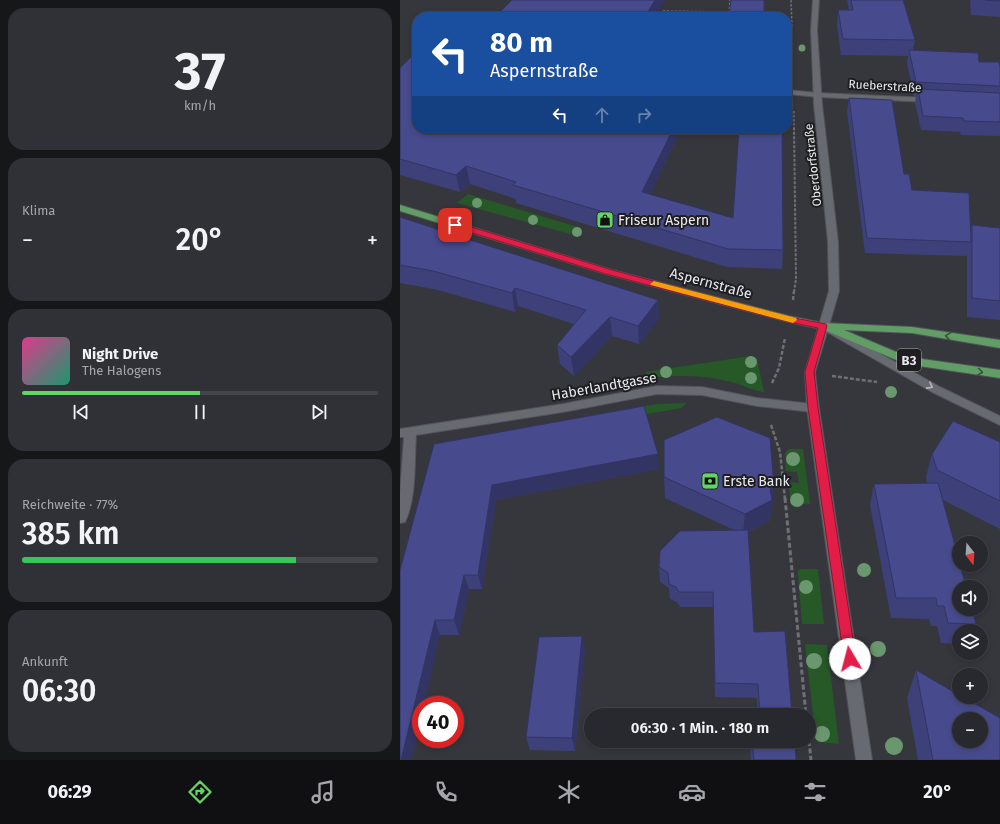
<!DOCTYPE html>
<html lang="de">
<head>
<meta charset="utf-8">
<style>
  :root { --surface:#28292e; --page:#303136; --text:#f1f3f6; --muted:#a5a6aa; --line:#44454a; --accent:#65d467 }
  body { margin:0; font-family:"Fira Sans",sans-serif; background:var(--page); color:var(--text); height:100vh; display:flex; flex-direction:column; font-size:15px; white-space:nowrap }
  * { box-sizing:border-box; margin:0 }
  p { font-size:13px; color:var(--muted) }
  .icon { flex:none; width:22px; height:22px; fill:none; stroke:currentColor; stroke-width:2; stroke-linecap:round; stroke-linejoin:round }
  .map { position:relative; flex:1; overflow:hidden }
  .side { display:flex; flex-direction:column; gap:8px; padding:8px; background:#161719; width:400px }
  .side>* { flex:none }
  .hud { position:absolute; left:12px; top:12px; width:380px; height:122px; border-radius:16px; box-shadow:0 2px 6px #0003,0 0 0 1px var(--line); background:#1a4fa0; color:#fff; overflow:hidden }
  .needle { width:26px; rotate:163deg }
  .buttons { position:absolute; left:552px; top:536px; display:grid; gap:8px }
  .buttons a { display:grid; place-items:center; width:36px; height:36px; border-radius:50%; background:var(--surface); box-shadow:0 2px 6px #0003,0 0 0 1px var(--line); font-size:20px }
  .speed { position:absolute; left:12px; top:696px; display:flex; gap:8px; font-size:20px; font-weight:700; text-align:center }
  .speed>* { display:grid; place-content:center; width:52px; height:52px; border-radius:50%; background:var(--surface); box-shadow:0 2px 6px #0003,0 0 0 1px var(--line); line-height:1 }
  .speed .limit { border:6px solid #d22; background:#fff; color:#111 }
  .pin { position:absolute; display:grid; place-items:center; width:34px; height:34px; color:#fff; margin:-17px; border-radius:8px; box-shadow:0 2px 6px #0006 }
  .me { position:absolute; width:44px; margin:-22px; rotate:352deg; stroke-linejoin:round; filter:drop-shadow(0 0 3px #0008) }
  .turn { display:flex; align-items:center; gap:14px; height:84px; padding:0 12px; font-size:18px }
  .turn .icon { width:52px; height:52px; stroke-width:2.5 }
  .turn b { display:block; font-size:28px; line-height:34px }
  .lanes { display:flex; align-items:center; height:38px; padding:0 12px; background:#0003; justify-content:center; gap:20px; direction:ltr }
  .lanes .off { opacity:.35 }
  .big { font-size:30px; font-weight:600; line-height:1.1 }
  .side .card { flex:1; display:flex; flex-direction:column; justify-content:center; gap:6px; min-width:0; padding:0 14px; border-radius:16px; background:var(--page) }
  .side .dial { align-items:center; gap:0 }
  .dial b { font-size:52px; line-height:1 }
  .song { display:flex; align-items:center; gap:12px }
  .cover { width:48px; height:48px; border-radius:6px; background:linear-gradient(135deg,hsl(330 70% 55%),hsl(160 70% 35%)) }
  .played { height:4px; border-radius:2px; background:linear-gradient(90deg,var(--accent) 50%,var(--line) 50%) }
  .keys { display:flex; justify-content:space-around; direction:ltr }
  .heat { display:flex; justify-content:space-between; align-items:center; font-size:22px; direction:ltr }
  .charge { height:6px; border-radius:3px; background:linear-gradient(90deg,#34c759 77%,var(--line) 0) }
  .trip { position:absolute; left:184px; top:708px; width:232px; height:40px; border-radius:20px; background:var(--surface); box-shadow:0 2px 6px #0003,0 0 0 1px var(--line); font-weight:600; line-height:40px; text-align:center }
  .dock { display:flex; height:64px; justify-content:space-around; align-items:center; background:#101012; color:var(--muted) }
  .dock .icon { width:28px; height:28px }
  .dock .selected { color:var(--accent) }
  .dock b { font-size:18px; color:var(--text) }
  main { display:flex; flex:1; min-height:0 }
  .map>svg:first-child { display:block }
  .green { fill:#275828 }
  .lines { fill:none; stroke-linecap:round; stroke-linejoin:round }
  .minor-casing { stroke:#525359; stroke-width:2 }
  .tertiary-casing { stroke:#525359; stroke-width:2 }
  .primary-casing { stroke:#525359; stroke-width:2 }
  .path-far3 { stroke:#6f7075; stroke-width:1.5; stroke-dasharray:2.5 1.5; stroke-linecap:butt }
  .path-far2 { stroke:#6f7075; stroke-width:2; stroke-dasharray:3 1.5; stroke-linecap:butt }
  .path-far1 { stroke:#6f7075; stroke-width:2.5; stroke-dasharray:4 2; stroke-linecap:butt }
  .path { stroke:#6f7075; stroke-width:3; stroke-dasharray:5 2.5; stroke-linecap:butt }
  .minor { fill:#686a71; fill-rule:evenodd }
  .tertiary { fill:#686a71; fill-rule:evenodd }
  .primary { fill:#619e66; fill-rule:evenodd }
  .tree { fill:#6a976d }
  .wall { fill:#3d4079 }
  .shaded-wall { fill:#323463 }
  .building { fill:#474b8d; stroke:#323463; fill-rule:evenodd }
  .oneway { stroke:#39513d }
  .oneway2 { stroke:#b5b7bc }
  .route { fill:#e11d48; stroke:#92132f }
  .slow { fill:#f59e0b }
  .labels { text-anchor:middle; stroke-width:4; stroke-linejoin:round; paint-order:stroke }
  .far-street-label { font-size:12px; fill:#e9eaee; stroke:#1e1e21 }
  .shield { fill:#1e1e21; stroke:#acadb0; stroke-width:1 }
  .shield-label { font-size:13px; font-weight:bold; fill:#e9eaee }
  .poi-label { font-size:14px; fill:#e9eaee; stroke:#1e1e21; text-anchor:start }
  .street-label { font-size:14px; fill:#e9eaee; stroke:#1e1e21 }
</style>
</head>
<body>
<main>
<section class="side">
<div class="card dial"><b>37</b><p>km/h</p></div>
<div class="card"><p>Klima</p>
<div class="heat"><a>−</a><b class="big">20°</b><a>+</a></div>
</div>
<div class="card">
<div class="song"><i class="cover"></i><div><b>Night Drive</b><p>The Halogens</p></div></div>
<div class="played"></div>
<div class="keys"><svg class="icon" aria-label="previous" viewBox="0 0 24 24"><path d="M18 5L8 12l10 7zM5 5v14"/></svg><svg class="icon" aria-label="pause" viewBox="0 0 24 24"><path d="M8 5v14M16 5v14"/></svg><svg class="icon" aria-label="next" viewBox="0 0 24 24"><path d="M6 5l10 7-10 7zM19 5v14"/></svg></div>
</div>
<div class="card"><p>Reichweite · 77%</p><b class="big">385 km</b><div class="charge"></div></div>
<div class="card"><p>Ankunft</p><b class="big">06:30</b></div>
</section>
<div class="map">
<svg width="600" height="760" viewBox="0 0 600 760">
  <rect width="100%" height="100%" fill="#36373d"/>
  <path class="green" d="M68,194l113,34 1,3 -4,5 -121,-33z
    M351,356l6,3 7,33c-12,-1 -22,-8 -33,-10 -27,-7 -55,-7 -82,-4l-3,-1 -1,-5z
    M287,403l-6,5 -84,15 -2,-9 62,-10z
    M389,449h14l7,55 -19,-1 -3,-21 11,1 -2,-11 -11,-1 -1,-18z
    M402,569h16l6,55h-22l-4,-49v-5z
    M405,644l22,1 12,99 -20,-2 -3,-2z"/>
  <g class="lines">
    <g class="minor-casing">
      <path id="minor" d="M387,90l31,3 112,5 4,2 -4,2 -112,-5 -31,-3z
        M257,386l45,1 55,11 56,6 4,1 2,3 -2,3 -4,1 -56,-6 -55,-11 -45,-1 -94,18 -147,23c-2,27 1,61 -11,87l-5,1v-30l4,-56h-4v-8l163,-25z"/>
    </g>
    <g class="tertiary-casing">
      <path id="tertiary" d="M413,0h6l-2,30 5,74 16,138 1,49 -11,38 4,-1 4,1 104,58 60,29v9l-68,-33 -105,-60 -12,40 4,36 53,352h-16l-49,-352 -2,-36 24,-81 -1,-49 -14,-138 -3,-74z"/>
    </g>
    <g class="primary-casing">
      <path id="primary" d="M0,205l212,65 177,46 34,7 89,4 88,13v8l-88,-15 -68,-3 64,27 92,13v8l-94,-14 -79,-33 -1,-1 -37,-8 -183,-48 -206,-63z"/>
    </g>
    <path class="path-far3" d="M391,0l1,27
      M258,17l4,-6 67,1
      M329,17l1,-17
      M394,111v18"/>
    <path class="path-far2" d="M394,292l2,-13 -2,-151"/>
    <path class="path-far1" d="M393,300l1,-9
      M432,376l45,6
      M372,383l7,-15 6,-30
      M371,425l9,27 5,47"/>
    <path class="path" d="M385,498l21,217
      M409,741l2,19"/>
    <use href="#minor" class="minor"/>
    <use href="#tertiary" class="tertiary"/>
    <use href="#primary" class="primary"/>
  </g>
  <g class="tree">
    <circle cx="402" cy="48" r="3.5"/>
    <circle cx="77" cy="203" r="5"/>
    <circle cx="133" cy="220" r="5"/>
    <circle cx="177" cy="232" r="5"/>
    <circle cx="351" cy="362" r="6"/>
    <circle cx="266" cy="372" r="6"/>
    <circle cx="351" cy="378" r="6"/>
    <circle cx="491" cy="392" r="6"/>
    <circle cx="393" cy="459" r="7"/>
    <circle cx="397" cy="500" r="7"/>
    <circle cx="464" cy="570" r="7"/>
    <circle cx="406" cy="587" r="7"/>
    <circle cx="478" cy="649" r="8"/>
    <circle cx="414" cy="661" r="8"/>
    <circle cx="422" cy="734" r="8"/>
    <circle cx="494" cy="746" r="9"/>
  </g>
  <path class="wall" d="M447,0h56l12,40 -2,10 66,12 21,5v69l-39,-1 -1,-3 -39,-2 -6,-27 1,-7h-2l-7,-33 1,-7 -67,-1 -4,-30 1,-15h11z
    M570,0h30v17l-29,-2z
    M0,68l17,61h264l-31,66 133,55 -1,19 -55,-2 -211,-64v-4l-46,-15 -10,8 -60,-17z
    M449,98l55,76 8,16 58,41 2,-6 28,3v92l-33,-3v-61l-102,-3 -18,-142z
    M0,217l67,22 191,61 1,19 -20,25 -27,-8 -38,40 -14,-12 -3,-19 17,-21 -56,-18 -3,6 -77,-22 -38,-7z
    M600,442v87l-57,-29 33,124 -3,7h-14v13l-18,-1 -4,-17h-6l-2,-7 -38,-1 -21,-113 4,-21 53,-1 -1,-6 6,-23z
    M34,444l225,25 -163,31 -14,89h-13l-10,46h-19l-19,70v12l-10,43h-11z
    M264,477l108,31h-1l-1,13 -22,11 6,100 38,83h-34l-1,-17 -42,-1 -2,-90h-33l-3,-5 -7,-3 -1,-11 -9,-6 -1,-15 75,-37 -69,-32z
    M185,650l-10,101 -45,-1 -4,-13z
    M516,670l84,90h-82l-11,-62z
    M350,741h45l1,19h-45l-1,-13z"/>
  <path class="shaded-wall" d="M255,0h10l-11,17h-9z
    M273,129h8l-38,81 -1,-18z
    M66,166l4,18 -10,8 -4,-17z
    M115,288l3,18 -3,6 -3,-19z
    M258,300l1,19 -20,25 -1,-18z
    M210,317l2,19 -38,40 -3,-19z
    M258,454l1,15 -163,31 -14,89 -4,-14 14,-90z
    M374,487l-2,21h-1l-1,13 -27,13 2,-20 25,-25z
    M64,575l5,14 -10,46 -5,-15z
    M35,620l5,15 -16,70h-3v12l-10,43h-10z
    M182,636l3,14 -10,101 -3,-13z"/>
  <path class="building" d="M112,0h143l-10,17h-150z
    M331,0h33v17h-35z
    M451,0h52l12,40 -72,-1 -5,-29h15z
    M585,0h15v1z
    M61,16l12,1h-13z
    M509,50l69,3 1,9h20l1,5v19l-84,-4z
    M17,51v78h256l-31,63 91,26 6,-89h43l1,121 -55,-1 -215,-64 3,-3 -50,-16 -10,9 -56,-16v-91z
    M518,89l82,4v29l-36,-1 -1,-3 -40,-2z
    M449,98l43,2 12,74h5l3,16 57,3 2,49 -104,-4z
    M0,217l67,22 191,61 -20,26 -28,-9 -39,40 -14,-12 29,-35 -71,-22 -3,5 -79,-22 -33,-6z
    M572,225l28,3v73l-28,-3z
    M244,406l14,48 -166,31 -14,90h-14l-10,45h-19l-34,140h-1v-190l34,-126z
    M317,417l53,21 4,49 -4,2 2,11 -27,14 -81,-37v-37z
    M553,421l47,21v59l-63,-31 -5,-16z
    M538,483l21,77v5h1l6,22h-7v22h13l4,15 -28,-1 -4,-17h-7l-1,-8h-40l-22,-114z
    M348,530l6,102 31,-1 7,84h-32l-2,-31 -43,-1 -2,-91h-34l-3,-5 -7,-3 -1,-11 -9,-6 1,-16 20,-20z
    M182,636l-10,102 -46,-1 13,-100z
    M516,670l43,25v2h4l37,21v42h-67zM559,719h22v22h-22z
    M352,741h43l1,19h-42z"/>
  <defs><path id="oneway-chevron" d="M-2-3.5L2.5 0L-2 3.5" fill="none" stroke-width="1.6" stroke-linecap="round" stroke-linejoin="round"/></defs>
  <g class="oneway">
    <use href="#oneway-chevron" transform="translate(548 336) rotate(-171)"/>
    <use href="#oneway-chevron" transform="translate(580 372) rotate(7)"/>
  </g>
  <use class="oneway2" href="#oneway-chevron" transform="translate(530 386) rotate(28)"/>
  <path class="route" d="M53,223h5l154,47 177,47 37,7 1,2 -13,46 4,36 38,251 -2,4 -4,1 -4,-1 -2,-4 -36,-251 -3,-36 13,-44 -29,-6 -183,-48 -153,-47z"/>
  <path class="slow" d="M254,281l142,37 1,2 -4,3 -142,-38 -1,-1z"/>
  <defs>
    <g id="shop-square" transform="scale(0.9)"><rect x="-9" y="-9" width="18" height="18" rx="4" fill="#65d467" stroke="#1e1e21"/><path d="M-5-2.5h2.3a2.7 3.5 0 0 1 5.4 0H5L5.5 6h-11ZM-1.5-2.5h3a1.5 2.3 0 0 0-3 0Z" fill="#111"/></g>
    <g id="bank-square" transform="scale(0.9)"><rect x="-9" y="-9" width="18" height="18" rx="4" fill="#65d467" stroke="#1e1e21"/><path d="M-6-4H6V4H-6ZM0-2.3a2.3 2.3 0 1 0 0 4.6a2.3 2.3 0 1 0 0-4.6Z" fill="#111"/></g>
  </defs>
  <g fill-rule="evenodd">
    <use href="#shop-square" x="205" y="220"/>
    <use href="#bank-square" x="310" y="481"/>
  </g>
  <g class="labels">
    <g class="far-street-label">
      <text transform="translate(485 86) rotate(3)" y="4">Rueberstraße</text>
      <text transform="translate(413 165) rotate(-96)" y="4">Oberdorfstraße</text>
    </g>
    <rect class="shield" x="497" y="349" width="24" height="22" rx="3"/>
    <g class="shield-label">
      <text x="509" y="365">B3</text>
    </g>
    <g class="poi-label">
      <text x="218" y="225">Friseur Aspern</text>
      <text x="323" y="486">Erste Bank</text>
    </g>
    <g class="street-label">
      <text transform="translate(311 283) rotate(15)" y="5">Aspernstraße</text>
      <text transform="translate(204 386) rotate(-10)" y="5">Haberlandtgasse</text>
    </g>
  </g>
</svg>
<div class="buttons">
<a><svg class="needle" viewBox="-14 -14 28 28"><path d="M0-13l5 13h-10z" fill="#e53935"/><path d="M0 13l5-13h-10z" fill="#a5a6aa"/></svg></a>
<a><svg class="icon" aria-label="sound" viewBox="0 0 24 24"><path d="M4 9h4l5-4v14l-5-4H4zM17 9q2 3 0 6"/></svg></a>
<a><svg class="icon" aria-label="layers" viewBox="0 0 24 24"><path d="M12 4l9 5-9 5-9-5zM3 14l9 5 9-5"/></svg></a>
<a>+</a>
<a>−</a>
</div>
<div class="speed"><div class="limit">40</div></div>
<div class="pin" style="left:55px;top:225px;background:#d93025"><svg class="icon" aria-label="arrive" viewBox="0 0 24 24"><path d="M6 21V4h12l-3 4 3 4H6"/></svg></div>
<svg class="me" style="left:450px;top:659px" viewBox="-20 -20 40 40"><circle r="19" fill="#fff"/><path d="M0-13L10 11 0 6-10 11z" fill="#e11d48"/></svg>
<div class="trip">06:30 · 1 Min. · 180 m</div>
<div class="hud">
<div class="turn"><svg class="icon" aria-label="left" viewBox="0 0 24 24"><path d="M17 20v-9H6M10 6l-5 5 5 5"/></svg><div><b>80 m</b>Aspernstraße</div></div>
<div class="lanes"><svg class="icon" aria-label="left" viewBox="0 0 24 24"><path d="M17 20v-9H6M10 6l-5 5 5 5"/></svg><svg class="icon off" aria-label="ahead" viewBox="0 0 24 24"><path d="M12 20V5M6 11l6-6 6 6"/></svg><svg class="icon off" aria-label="right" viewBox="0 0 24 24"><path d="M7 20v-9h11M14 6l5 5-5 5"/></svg></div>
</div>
</div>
</main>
<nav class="dock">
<b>06:29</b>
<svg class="icon selected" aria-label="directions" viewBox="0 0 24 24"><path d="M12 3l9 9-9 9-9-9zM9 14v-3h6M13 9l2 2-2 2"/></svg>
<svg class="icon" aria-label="music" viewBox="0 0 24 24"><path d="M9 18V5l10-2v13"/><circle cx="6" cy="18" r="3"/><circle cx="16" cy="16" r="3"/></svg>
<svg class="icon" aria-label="phone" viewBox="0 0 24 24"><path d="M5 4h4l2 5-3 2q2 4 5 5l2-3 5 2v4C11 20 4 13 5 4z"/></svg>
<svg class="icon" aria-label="climate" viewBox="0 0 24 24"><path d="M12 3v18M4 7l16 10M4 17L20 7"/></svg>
<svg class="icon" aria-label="car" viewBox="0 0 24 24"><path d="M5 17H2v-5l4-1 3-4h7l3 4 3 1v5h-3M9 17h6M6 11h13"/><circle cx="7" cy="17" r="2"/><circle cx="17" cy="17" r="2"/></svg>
<svg class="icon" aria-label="filters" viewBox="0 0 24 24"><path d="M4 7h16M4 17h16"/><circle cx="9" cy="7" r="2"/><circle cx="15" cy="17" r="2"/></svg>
<b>20°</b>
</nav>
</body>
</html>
